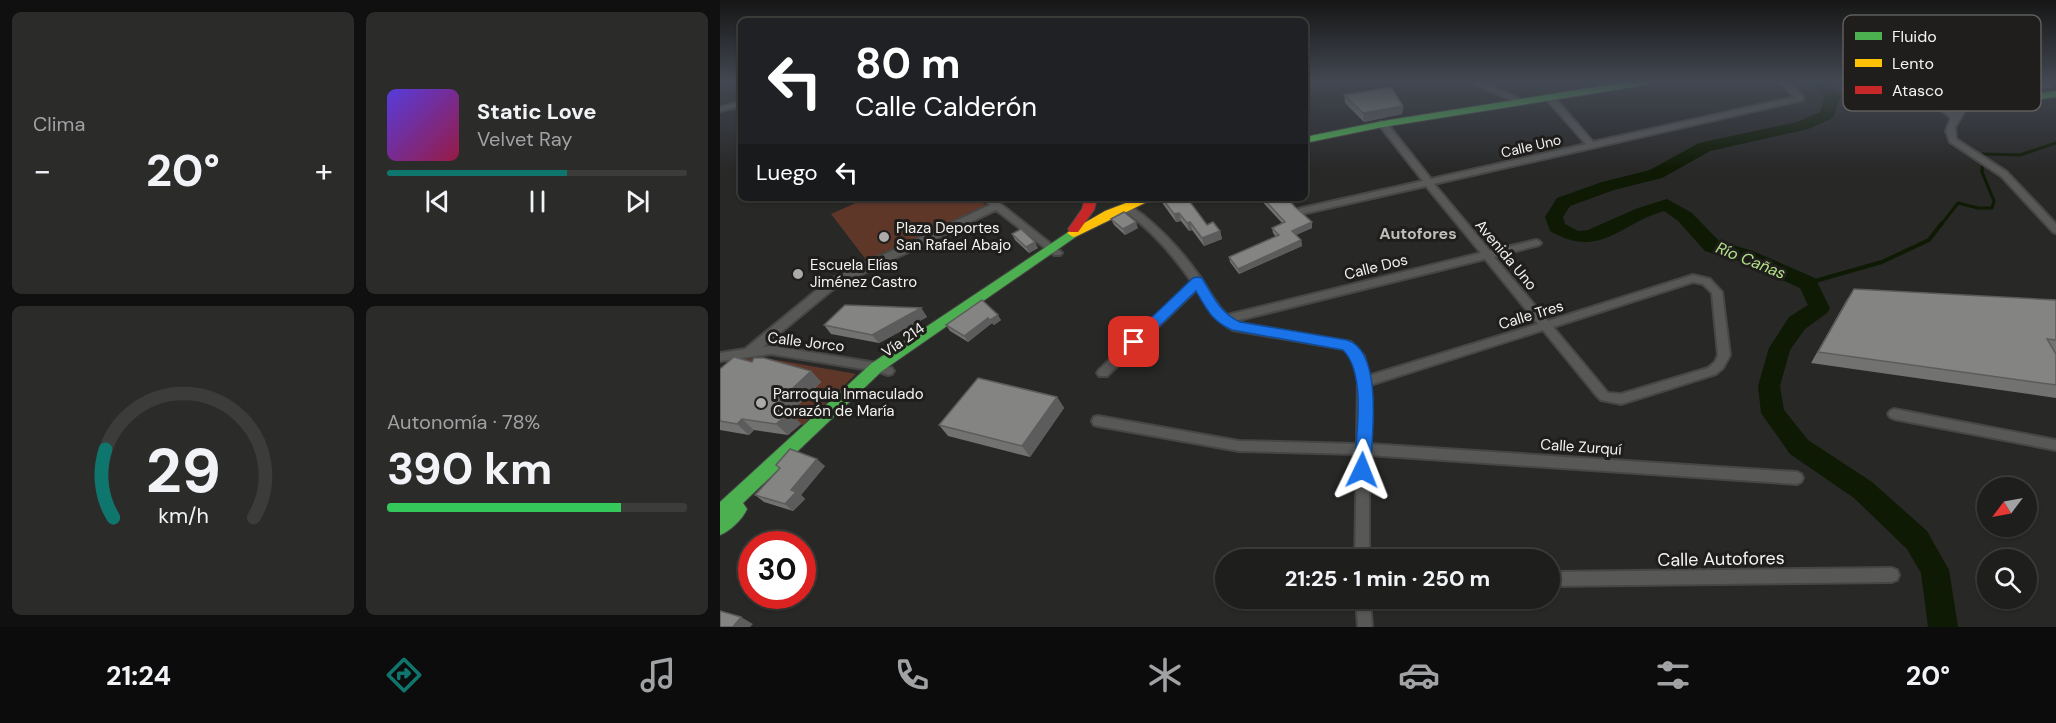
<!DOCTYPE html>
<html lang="es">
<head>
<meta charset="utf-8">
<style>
  :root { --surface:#1e1e1d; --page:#2b2b2a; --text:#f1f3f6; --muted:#a1a2a4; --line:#3c3c3b; --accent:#0f766e }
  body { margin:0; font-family:"DM Sans",sans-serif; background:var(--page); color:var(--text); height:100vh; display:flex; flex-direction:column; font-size:22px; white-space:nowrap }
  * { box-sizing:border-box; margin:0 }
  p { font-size:20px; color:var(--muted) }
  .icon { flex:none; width:33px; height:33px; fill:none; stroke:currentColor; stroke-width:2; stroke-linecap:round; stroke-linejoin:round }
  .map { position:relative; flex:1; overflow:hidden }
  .side { display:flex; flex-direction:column; gap:12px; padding:12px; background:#101010; width:720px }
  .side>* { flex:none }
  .hud { position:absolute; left:18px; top:18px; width:570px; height:183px; border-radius:9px; box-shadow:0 2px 4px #0004,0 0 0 2px var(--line); background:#202124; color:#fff; overflow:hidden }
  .needle { width:39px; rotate:238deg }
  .controls { position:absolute; left:1257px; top:477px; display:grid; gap:12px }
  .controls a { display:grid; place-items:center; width:60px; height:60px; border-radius:50%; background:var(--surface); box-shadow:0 2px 4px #0004,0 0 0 2px var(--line); font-size:30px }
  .speed { position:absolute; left:18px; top:531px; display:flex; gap:12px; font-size:30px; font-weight:700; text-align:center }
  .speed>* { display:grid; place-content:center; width:78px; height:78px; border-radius:50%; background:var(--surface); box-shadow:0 2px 4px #0004,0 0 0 2px var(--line); line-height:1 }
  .speed .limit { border:9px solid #d22; background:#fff; color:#111 }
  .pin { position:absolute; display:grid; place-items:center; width:51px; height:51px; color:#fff; margin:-26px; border-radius:12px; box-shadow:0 3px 9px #0006 }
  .me { position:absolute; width:66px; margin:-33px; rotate:2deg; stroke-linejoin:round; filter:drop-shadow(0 0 4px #0008) }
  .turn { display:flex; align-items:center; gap:21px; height:126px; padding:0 18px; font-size:27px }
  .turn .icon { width:78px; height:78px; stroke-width:2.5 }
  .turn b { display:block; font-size:42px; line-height:51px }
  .then { display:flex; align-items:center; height:57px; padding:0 18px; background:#0003; gap:12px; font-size:22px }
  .big { font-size:45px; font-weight:700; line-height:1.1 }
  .side .tile { flex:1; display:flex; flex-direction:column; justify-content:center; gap:9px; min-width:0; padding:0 21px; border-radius:9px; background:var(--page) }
  .side .dial { align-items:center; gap:0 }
  .dial svg { height:156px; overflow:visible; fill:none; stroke:var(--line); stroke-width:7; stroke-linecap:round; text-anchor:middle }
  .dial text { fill:var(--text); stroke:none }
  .song { display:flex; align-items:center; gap:18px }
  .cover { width:72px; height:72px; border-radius:9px; background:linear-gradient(135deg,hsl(250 70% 55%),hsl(340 70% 35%)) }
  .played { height:6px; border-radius:3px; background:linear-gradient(90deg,var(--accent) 60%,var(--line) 60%) }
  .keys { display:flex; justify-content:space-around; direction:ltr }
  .heat { display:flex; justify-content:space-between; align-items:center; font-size:33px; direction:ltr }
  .charge { height:9px; border-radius:4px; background:linear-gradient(90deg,#34c759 78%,var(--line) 0) }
  .side .tiles { flex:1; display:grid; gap:12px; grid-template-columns:repeat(2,1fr) }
  .trip { position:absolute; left:495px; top:549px; width:345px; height:60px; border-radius:30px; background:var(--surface); box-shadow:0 2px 4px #0004,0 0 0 2px var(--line); font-weight:700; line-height:60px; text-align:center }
  .dock { display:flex; height:96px; justify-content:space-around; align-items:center; background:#0c0c0c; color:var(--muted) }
  .dock .icon { width:42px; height:42px }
  .dock .on { color:var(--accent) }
  .dock b { font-size:27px; color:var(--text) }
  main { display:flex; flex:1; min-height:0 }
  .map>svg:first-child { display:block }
  .green { fill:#5e3729 }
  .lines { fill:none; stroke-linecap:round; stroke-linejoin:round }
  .stream-far1 { stroke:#0e1a04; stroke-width:3 }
  .stream { stroke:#0e1a04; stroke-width:4 }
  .river { fill:#0e1a04; fill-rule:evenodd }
  .street-casing { stroke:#464645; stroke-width:4 }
  .fast-casing { stroke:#464645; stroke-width:2 }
  .slow-casing { stroke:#464645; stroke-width:2 }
  .jam-casing { stroke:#464645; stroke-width:2 }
  .street { fill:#585857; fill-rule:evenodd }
  .fast { fill:#4caf50; fill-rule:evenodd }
  .slow { fill:#ffc107; fill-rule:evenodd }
  .jam { fill:#c62828; fill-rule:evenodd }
  .wall { fill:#727271 }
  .shaded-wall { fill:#5c5c5c }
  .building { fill:#848483; stroke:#5c5c5c; stroke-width:1.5 }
  .route { fill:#1a73e8; stroke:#114b97; stroke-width:1.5 }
  .poi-dot { fill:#acabaa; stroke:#1f1e1c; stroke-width:2 }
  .labels { text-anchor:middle; stroke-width:6; stroke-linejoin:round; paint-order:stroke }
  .far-street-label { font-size:14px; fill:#f3f2f0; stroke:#1f1e1c }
  .poi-label { font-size:15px; fill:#f3f2f0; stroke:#1f1e1c; text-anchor:start }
  .street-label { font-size:15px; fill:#f3f2f0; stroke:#1f1e1c }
  .neighbourhood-label { font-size:16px; font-weight:bold; fill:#c0bebb; stroke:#1f1e1c }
  .water-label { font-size:16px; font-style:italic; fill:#b4e287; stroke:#1f1e1c }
  .near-street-label { font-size:18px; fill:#f3f2f0; stroke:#1f1e1c }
  .key { fill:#1f1e1c; stroke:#5f5e5c; stroke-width:1.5 }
  .key-label { font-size:16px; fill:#f3f2f0 }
</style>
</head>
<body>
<main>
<section class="side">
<div class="tiles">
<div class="tile"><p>Clima</p>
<div class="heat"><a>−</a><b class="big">20°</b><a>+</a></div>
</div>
<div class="tile">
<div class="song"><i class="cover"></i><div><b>Static Love</b><p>Velvet Ray</p></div></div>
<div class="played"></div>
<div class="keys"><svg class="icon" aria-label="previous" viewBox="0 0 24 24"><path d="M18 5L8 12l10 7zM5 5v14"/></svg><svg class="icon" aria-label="pause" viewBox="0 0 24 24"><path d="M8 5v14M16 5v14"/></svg><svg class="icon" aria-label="next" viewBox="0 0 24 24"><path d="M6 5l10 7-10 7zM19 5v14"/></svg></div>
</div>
<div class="tile dial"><svg viewBox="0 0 100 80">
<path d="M14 69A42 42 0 1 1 86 69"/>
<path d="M14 69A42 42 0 0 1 10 34" stroke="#0f766e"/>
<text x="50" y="56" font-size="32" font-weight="700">29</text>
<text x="50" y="72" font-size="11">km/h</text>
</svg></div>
<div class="tile"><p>Autonomía · 78%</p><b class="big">390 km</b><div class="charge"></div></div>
</div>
</section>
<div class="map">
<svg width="1336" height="627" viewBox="0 0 1336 627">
  <rect width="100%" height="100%" fill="#282827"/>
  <path class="green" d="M147,198h110l10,8 -120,55 -36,-47z
    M39,357l97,17 -53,51 -31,-10 -52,-32 24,-23z"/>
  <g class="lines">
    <path class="stream-far1" d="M1221,225l17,-22 20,5h14l2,-7 -12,-29 1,-18 37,1 36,-12"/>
    <path class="stream" d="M1088,283l74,-21 47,-22 13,-17"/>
    <path class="river" d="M1089,82h17l15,13 -8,23 -25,11 -98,22 -48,27 -48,12 -44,16 -7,11 2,7 13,7 10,-1 50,-22 29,-9 25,14 27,28 34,10 62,27 15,30 -3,5 -22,16 -15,21 -10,36 4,24 24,30 64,42 55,49 22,39 9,57h-30l-7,-54 -14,-24 -53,-51 -64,-44 -29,-41 -3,-27 11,-38 20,-31 19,-12 -8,-17 -61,-27 -34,-10 -27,-30 -14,-10c-45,13 -64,49 -114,20l-5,-14 12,-19 45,-16 48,-12 49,-27 98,-21 23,-10 5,-16z"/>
    <g class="street-casing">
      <path id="street" d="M750,82h11l46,20 -7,2z
        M1059,82h8l16,14v4l-369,84 56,67 46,-11 3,1 2,2 -2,2 -45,12 54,64 145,-46 17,4 12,13 8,63 -7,13 -7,6 -95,30 -20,-4 -5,-5 -53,-65 -173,55 -1,59 428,28 4,2 2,4 -2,4 -4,2 -428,-29v105h-14l2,-106 -118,-3 -141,-25 -4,-1 -2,-4 2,-4 4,-1 141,25 118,3 1,-62 -5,-24 -9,-9 -111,-19c-20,-11 -25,-22 -36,-41l-90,87h-8l-2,-3 2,-3 93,-88c-20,-28 -41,-53 -69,-72l-2,-2 2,-2c8,-1 14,5 20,9 22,18 41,39 57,62 9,13 15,27 27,38l254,-62 -55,-67 -124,28 -3,-1 -2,-2 2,-2 3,-1 121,-27 -43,-55v-4h6l45,57 155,-35 -39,-44v-4h6l40,46 202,-45zM765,259l53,65 -170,52 -4,-20 -13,-14 -112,-19 -4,-2zM973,282l10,2 9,9 6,62 -3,7 -7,6 -87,26 -13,-1 -55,-66z
        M1255,82h9l28,19 -7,2z
        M1205,97h6l23,16 6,-8h6l1,2 -12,20 1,12 51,33 49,52v9l-3,-1 -52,-56 -51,-34 -4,-11 5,-13 -7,-6 -19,-11z
        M21,102v4l-21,5v-4z
        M263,198h10l67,53 2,2 -2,2h-6l-58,-45 -159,76 -74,61 8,-1 106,17 15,5 2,3 -2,3 -4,1 -12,-4 -105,-17 -51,7v-8l25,-4 84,-69 161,-75z
        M1174,409l162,31v10l-162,-31 -4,-2 -2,-3 2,-3z
        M1172,568l5,2 2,5 -2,5 -5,2 -342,4v-14z
        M636,598h14l2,29h-14z"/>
    </g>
    <g class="fast-casing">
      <path id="fast" d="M907,82h24l-5,3 -263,42 -78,16v-6l78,-16z
        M1174,82h12l25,15 32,7 93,-13v6l-93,13 -38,-9z
        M353,229l6,4 -2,3 -195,135 -139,132 4,6c-4,10 -17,22 -27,26v-33l152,-139z"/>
    </g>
    <g class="slow-casing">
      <path id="slow" d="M419,198h16l-78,38 -4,1 -6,-4 38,-22z"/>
    </g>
    <g class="jam-casing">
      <path id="jam" d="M365,198h12l-3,12 -16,22h-8l-2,-3 14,-20z"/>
    </g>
    <use href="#street" class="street"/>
    <use href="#fast" class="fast"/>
    <use href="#slow" class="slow"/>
    <use href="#jam" class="jam"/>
  </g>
  <path class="wall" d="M1306,82h28l-3,5 -14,2z
    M624,95l59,11 -1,8 -38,8 -19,-19z
    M442,198h25l20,27 13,6 2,8 -18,7 -12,-16 -3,1 -8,-10 -5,1 -13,-18z
    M539,198h28l25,30 -16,7 5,5 1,6 -63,28 -9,-12 -1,-5 47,-20 -3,-4 -1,-5 10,-5z
    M391,219l27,9 -13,7 -11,-10z
    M292,234l26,14 -9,5 -14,-13z
    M1134,289l202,11v98l-245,-35 35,-62z
    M255,305l26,15 -7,5 -2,-2 -24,19 -18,-11 -4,-6z
    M201,308l6,9 -48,26 -48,-9 -7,-9z
    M32,362l59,9 10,11 -31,31 11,11 -13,11 -34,-5 -5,5 -29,-5v-61z
    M337,397l7,11 -34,49 -82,-21 -9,-11z
    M56,465l49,1 -24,29 4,4 -12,12 -29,-9 -9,-7 25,-26z"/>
  <path class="shaded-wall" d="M1329,82h5l-3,5 -14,2 4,-6z
    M683,106l-1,8 -38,8 -1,-9z
    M459,213l2,8 -5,1 -2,-8z
    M416,222l2,6 -13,7 -2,-6z
    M470,222l2,8 -3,1 -2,-8z
    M592,222v6l-19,8 -1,-5z
    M500,231l2,8 -18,7 -2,-8z
    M581,240l1,6 -63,28 -1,-5z
    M315,242l3,6 -9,5 -3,-6z
    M201,308l6,9 -48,26 -7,-8z
    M278,315l3,5 -7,5 -4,-5z
    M268,318l4,5 -24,19 -4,-6z
    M91,371l10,11 -31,31 11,11 -13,11 -12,-11 -4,-16z
    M337,397l7,11 -34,49 -8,-11z
    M22,419l12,11 -5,5 -12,-11z
    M97,459l8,7 -24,29 4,4 -12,12 -8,-7 6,-14z
    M21,617l12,7 -3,3h-17z"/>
  <path class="building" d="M671,87l12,19 -40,7 -19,-18z
    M442,198h25l20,27 6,-3 7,9 -18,7 -12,-16 -3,1 -8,-10 -5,1z
    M543,198h24l8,9 17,15 -20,9 9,9 -63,29 -9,-12 50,-22 -7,-7 13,-6z
    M404,212l12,10 -13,7 -12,-10z
    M301,229l14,13 -9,5 -14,-13z
    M1134,289l202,11v40l-9,-1 9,15v31l-238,-33z
    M262,300l16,15 -8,5 -2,-2 -24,18 -18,-11z
    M125,305l76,3 -49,27 -48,-10z
    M14,357l18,5 2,-4h10l47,13 -39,37 17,5 -13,11 -34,-5 -5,5 -17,-3v-52z
    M258,378l79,19 -35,49 -83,-21z
    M70,449l27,10 -26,31 5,2 -11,12 -30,-9 25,-27 -4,-3z
    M0,611l21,6 -8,10h-13z"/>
  <linearGradient id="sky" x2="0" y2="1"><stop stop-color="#161615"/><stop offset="0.48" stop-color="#424852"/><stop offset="1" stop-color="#424852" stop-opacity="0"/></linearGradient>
  <rect width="1336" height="170" fill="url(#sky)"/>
  <path class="route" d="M477,277l5,1c11,18 18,35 38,44l107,18c37,11 25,100 23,130l-2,5 -6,2 -6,-2 -2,-5c2,-33 13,-96 -11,-120l-111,-20c-20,-9 -25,-20 -36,-39l-57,55h-10l-2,-4 2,-3 64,-61z"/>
  <g class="poi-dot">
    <circle cx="164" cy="237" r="6"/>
    <circle cx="78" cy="274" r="6"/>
    <circle cx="41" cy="403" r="6"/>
  </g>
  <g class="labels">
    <g class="far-street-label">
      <text transform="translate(811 146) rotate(-13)" y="5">Calle Uno</text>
    </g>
    <g class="poi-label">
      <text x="176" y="233">Plaza Deportes<tspan x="176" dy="17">San Rafael Abajo</tspan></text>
      <text x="90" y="270">Escuela Elías<tspan x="90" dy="17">Jiménez Castro</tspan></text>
      <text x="53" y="399">Parroquia Inmaculado<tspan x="53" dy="17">Corazón de María</tspan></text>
    </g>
    <g class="street-label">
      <text transform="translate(786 255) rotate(50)" y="5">Avenida Uno</text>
      <text transform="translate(656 267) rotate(-14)" y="5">Calle Dos</text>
      <text transform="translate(811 315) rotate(-17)" y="5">Calle Tres</text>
      <text transform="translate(183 340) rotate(-35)" y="5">Vía 214</text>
      <text transform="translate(86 342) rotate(7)" y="5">Calle Jorco</text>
      <text transform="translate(861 447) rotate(4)" y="5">Calle Zurquí</text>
    </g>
    <g class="neighbourhood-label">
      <text x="698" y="239">Autofores</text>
    </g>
    <g class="water-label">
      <text transform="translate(1031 260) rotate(22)" y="6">Río Cañas</text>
    </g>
    <g class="near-street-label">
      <text transform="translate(1001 559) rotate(-1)" y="6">Calle Autofores</text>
    </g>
  </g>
  <rect x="1123" y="15" width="198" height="96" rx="9" class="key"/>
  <rect x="1135" y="32" width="27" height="8" fill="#4caf50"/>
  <rect x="1135" y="59" width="27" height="8" fill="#ffc107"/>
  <rect x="1135" y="86" width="27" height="8" fill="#c62828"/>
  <g class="key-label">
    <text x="1172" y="42">Fluido</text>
    <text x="1172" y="69">Lento</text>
    <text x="1172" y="96">Atasco</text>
  </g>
</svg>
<div class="controls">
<a><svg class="needle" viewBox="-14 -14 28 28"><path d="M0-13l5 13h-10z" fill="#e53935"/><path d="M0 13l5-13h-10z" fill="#a1a2a4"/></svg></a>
<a><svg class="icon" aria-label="search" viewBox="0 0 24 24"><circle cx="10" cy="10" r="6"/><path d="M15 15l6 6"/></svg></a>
</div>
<div class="speed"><div class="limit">30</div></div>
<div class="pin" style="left:414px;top:342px;background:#d93025"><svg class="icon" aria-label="arrive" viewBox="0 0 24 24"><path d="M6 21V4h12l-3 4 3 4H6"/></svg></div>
<svg class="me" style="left:642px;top:470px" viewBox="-20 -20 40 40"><path d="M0-17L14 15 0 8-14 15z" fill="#1a73e8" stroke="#fff" stroke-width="4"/></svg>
<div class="trip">21:25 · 1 min · 250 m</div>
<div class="hud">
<div class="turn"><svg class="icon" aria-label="left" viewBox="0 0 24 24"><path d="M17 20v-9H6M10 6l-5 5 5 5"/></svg><div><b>80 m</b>Calle Calderón</div></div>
<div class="then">Luego<svg class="icon" aria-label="left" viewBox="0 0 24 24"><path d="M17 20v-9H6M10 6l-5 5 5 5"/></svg></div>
</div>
</div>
</main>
<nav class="dock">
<b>21:24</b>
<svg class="icon on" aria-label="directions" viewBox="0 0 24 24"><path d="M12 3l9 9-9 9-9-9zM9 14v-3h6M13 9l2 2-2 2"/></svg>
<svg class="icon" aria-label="music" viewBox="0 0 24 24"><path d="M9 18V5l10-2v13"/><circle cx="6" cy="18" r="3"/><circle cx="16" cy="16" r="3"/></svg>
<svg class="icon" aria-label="phone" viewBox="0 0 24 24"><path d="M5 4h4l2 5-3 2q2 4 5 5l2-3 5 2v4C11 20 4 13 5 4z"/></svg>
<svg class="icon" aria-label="climate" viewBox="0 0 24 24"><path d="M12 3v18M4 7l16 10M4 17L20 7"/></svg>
<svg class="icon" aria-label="car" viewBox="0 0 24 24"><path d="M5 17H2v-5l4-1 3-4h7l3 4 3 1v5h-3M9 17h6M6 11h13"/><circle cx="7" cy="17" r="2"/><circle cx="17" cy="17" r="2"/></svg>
<svg class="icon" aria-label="filters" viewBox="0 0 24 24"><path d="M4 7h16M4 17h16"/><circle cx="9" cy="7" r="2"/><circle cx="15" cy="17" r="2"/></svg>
<b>20°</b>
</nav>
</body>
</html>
